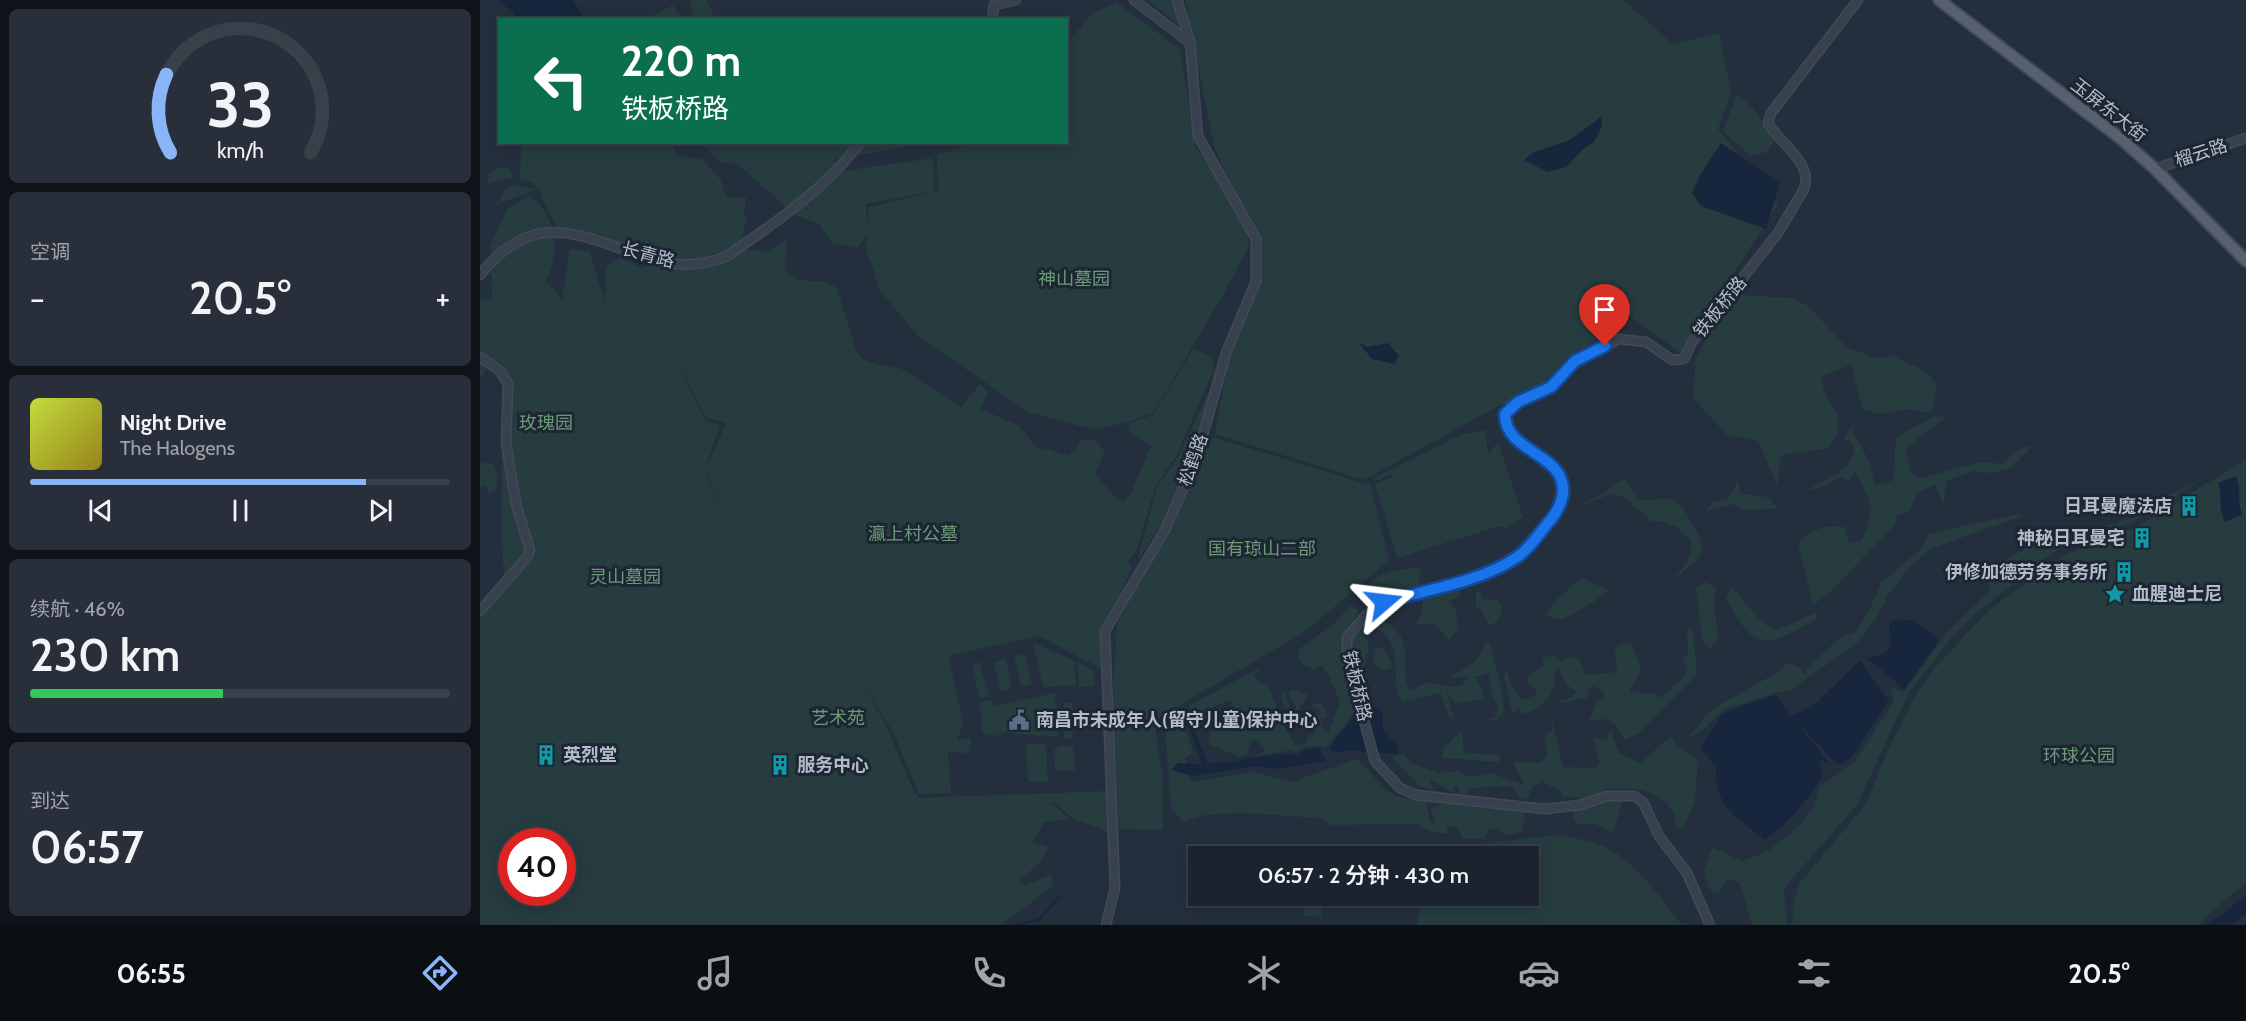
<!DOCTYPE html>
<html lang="zh">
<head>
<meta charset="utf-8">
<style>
  :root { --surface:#1b232e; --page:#282f3a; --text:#f1f3f6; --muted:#a0a4aa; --line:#39404a; --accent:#8ab4f8 }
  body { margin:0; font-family:Cabin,"Noto Sans SC",sans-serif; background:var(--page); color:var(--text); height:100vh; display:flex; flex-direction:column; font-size:22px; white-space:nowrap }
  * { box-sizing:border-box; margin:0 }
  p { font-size:20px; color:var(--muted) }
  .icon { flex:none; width:33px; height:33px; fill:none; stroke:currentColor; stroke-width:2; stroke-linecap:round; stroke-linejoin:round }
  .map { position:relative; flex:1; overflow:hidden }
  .side { display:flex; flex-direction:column; gap:9px; padding:9px; background:#0f1319; width:480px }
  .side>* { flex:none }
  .guide { position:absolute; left:18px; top:18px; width:570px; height:126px; border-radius:0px; box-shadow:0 3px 15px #0003,0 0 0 2px var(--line); background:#0b6e4f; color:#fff; overflow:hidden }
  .speed { position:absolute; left:18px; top:828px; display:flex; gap:12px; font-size:30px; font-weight:700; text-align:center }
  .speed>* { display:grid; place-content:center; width:78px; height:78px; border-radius:50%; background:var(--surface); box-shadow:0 3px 15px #0003,0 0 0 2px var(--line); line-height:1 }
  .speed .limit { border:9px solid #d22; background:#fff; color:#111 }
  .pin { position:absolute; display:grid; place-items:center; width:51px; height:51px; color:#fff; margin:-62px -26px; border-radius:50% 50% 50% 0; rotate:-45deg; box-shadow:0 0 6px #0007 }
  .pin .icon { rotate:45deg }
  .me { position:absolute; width:66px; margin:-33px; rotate:73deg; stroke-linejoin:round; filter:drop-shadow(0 0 4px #0008) }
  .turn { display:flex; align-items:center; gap:21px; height:126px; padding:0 24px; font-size:27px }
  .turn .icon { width:78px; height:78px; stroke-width:2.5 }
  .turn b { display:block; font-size:42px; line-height:51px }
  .big { font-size:45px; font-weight:600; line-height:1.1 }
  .side .card { flex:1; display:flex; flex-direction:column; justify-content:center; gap:9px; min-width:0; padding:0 21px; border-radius:9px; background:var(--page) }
  .side .dial { align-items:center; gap:0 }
  .dial svg { height:156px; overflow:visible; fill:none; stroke:var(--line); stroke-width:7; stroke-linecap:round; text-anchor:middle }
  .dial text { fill:var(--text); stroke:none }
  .song { display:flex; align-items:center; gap:18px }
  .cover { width:72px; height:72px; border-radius:9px; background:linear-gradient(135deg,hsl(70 70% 55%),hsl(50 70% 35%)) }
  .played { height:6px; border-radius:3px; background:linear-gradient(90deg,var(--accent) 80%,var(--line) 80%) }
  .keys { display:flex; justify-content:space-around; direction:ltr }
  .heat { display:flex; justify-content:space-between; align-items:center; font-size:33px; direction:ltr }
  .charge { height:9px; border-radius:4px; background:linear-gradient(90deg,#34c759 46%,var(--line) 0) }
  .trip { position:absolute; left:708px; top:846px; width:351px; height:60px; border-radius:0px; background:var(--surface); box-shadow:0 3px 15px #0003,0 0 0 2px var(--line); font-weight:600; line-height:60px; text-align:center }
  .dock { display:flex; height:96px; justify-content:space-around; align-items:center; background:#0b0e12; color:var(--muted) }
  .dock .icon { width:42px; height:42px }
  .dock .on { color:var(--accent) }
  .dock b { font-size:27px; color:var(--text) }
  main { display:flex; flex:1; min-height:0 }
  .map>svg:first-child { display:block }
  .green { fill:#263c3f; fill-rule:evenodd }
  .water { fill:#17263c }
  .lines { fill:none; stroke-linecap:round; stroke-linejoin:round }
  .stream { stroke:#17263c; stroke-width:2 }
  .minor-casing { stroke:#414a57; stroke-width:11 }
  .major-casing { stroke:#414a57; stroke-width:14 }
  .minor { stroke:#38414e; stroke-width:8 }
  .major { stroke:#56606e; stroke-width:10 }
  .route-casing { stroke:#114b97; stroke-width:15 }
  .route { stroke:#1a73e8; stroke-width:10 }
  .labels { text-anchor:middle; stroke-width:6; stroke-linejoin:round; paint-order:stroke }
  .street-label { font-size:18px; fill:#b4bcc9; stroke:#1d2633 }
  .park-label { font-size:18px; fill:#6b9a76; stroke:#1d2633 }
  .poi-label { font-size:18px; font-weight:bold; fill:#b4bcc9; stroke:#1d2633; text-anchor:start }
</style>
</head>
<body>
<main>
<section class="side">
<div class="card dial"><svg viewBox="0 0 100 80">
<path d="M14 69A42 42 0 1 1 86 69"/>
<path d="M14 69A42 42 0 0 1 12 29" stroke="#8ab4f8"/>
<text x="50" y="56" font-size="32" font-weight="700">33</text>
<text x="50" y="72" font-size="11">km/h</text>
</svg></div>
<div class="card"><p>空调</p>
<div class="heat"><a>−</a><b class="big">20.5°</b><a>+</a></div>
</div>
<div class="card">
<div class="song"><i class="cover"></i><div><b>Night Drive</b><p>The Halogens</p></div></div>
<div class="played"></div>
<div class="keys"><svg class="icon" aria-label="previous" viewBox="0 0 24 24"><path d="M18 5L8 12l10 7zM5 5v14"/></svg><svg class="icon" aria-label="pause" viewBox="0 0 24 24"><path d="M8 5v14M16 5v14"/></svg><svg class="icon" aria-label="next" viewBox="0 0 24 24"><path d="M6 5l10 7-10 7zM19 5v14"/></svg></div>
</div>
<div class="card"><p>续航 · 46%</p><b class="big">230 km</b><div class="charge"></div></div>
<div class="card"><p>到达</p><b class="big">06:57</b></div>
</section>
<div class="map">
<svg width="1766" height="925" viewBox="0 0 1766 925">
  <rect width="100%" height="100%" fill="#242f3e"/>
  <path class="green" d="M211,0h16l8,19h-23z
    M667,0h37l5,33z
    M705,0h438l50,44 46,-11 12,60 -13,36 60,75 -96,150 -58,-42 -81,78 -45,16 -134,74 -149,-46 13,-74 30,-78 3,-36 -46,-96z
    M636,2l64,47 16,99 36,50 14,27 3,21 -26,49 -69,117 -28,11 -35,6 -63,-17 -110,-76 -38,-45 -14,-43 1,-15 -9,14 -25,-3 -14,-20 -26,-10 -55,-50 -18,-2 -19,-19h217l-23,6 -61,10 3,13 96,-14 1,33 -68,13 1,21 2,-18 69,-16 -1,-37 24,-6 4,-5 101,-1 1,-100 25,-28z
    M193,5l9,14h-35z
    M1257,94c19,13 25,29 37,47l-7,11 -16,4 -28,-25z
    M41,142l151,1 6,13 24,3 19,21 5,17h20l-2,18 3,2 -8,31 26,4 22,-12 -2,30 13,10 27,2 12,6 18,59 6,11 15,6 26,5 59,38 19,-23 8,8 -7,17 38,17 20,24 5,-2 25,8 13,-17 14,2 9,11 -10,21 19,23 10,6 7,-9 20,-47 -21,-13 -2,-9 26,-10 39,-65 19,7 2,13 -38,88 -20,28 -20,67 -8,9 4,6 -18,42 -10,14 -2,46 -63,-33 -87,19 -3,5 14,63 -6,17 15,-2 -4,15 -20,-1 3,41 -32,1 -26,-62 -29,-45 23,41 27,64 6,6 187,-7 3,44 -2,2 -2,-6 -34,-13 -16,-15h-18l15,1 16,15 -25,3 -12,20 16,5 -7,15 -23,19 7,5 26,-12 2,12 -52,39h-521v-315l24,-31 -3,-54 2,-159 -11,-5 -12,17v-78l11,-2 1,-4 -2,-48 18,-38 22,-13c29,25 30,57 15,89h4l13,16 8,-51 19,2 16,50 1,-34 15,-10 23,12 3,-4 -89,-35 -18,-36 3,-2 -12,-10 -11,-2zM194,354l32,64 20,5 -20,45 5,17 15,26c-28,-43 -22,-40 -5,-86l-16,-5zM32,842h50v50h-50z
    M17,168h12l5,9 -26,7 1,-10z
    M37,185l20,5 -41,14 10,-15z
    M1260,295l52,3 16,8 39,41 28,11 18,-2 32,15 12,13 -5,29 -26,-4 -27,5 -17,-5 -11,-44 -30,11c5,38 32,35 8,72l-48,7 -4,30 -19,-44 -32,-7 -33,-36 3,-41 15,-25z
    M734,381l-20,73 -32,68 -25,40 20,-75 20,-28z
    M1455,416l11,2 -25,17 -15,16 5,22 9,5 61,-16 22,2c7,-8 17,-19 29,-17l-22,22 -20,4 -15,-2 -28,9 -4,24 -8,-20 -19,10 -6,17 -15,6 1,7 -67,69 -16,12 -15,-61c10,-14 29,-20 46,-17l5,16 12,-2c17,-33 9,-39 -6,-70l-7,10 -8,-4 -15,9 -19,5c20,-14 48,-17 48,-46l-10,-7 7,-10 18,33 6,25 16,-5c8,-15 -1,-25 7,-45z
    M1005,430l3,25 10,-13 25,75 -18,11 -5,-2 -103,32 -22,-74 17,-7 -1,-3 -11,6 -7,-2 87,-43z
    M729,436l161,49 19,76 -86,72 -149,87 9,59v51l-44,-1 -6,-135 4,-70 78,-146z
    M1766,459v425c-18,12 -32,26 -48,41h-406l2,-24 5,-17 67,-80 20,-50 29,-58 18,-26 56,-60 75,-55 71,-27z
    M4,462l10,2 4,15 -3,13 -6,2 -4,-9 -5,2v-22z
    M1725,478l-72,44 -55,19 -28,13 -76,61 -22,22 -43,55 -52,113 -73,83 3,37h-35l-12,-42 -13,-4 -8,14 -10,-4 -5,-19 8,-23 30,14 26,-10 29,-23 17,-21 5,-20 35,-24 39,-60 -1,-15 12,4 41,-57 44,-44v-28l10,1 59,-34 13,-4 4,9 61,-18 31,-21z
    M1144,479l16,21c9,1 25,-3 33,0 11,5 14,15 20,25 19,30 4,36 -20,54 10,-13 21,-20 18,-39l-15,-13 -13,-5 -12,-1 -27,-24 -12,-3 -39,14 32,-15 8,-9z
    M1258,480l3,14 27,3 11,13c-19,-6 -27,8 -46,-6l-27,7 7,-9 16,-4z
    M1549,514l-97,34 -20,17 -25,31 -9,20 -22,28 -67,47 -10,1 -55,17 -19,19 -19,12 25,-30 65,-37 11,-10 10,3 8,8 3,-7 19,-18 17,-13 11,-3 15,-24 11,-26 37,-31 11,-18 84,-19z
    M941,567l-2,18 -41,17 -14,-2c0,-28 37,-31 57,-33z
    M1102,578l27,12 -17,13 -30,17 -18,-5 16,-19z
    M1226,582l10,6 -2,13 4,40 -8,7 -8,-7 -6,-54z
    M1251,587c10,8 35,47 47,42 13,-4 26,-12 39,-17l-1,7c-48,29 -62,34 -90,-21z
    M978,588l2,8 -12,6 8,7 2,21 -9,10 -14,-16h-19l6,-10 1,-16z
    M1001,591l1,8 16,2 4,5 -3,13 -6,5h-5l-6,-13 -6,-4v-15z
    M870,606l8,4c-2,10 -8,12 -12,21 -10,23 5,56 11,79l-32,39 -3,-3 -16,1 -11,6 -3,-3 -40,7 11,-4 2,-4 -9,-10 -5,2 -4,14 -7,2 -33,-14 4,-10 25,-16 1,-6 -7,-11 -36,15 -5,-2 1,-8 66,-35 5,1 -8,4 7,8 7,1 11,26 1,10 3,1 13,24 10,-1 4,-9 6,-2 -5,-13 -15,4c-7,-6 -14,-22 -13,-31l3,-1 6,21 5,2 -1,-10 -7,-11 4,-5 16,6 -10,15 1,7 22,-3 -4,-6h-6l2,-5 10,2 4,10 -4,5 -3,-2 2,10 6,6 12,-32 -12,-29 -8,-8 -6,4 -11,-4 -5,-8 1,-8 34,-24z
    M898,618c42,20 19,43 32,73l17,-9c12,3 21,5 34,4l7,-8h7l6,8 3,13 -29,5 -9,-13 8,27 -4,1 -10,-26 -37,9c-17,-23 7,-56 -29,-76l-10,7 5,13 -6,26 3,11 -3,23 -12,-50v-19l12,-14z
    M1207,627l6,2 4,46 -57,57 -15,8 -9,-14 -9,-7 -18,2 8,-19 6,-3 1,-7 -11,-6 -5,3 -1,9 -27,5v-3l13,-3 4,-5 -10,-7 -8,-16 -4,4c3,20 -15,39 -34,41v-6h-4l-2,6 -4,-6 -7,-33 3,-5 5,17 10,13 14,-5 1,-5 -9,-8 -1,-5 16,-12v-8l12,-1 5,5 14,-5 6,4 5,15 27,-2 5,-4 -2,-20c5,-6 9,-7 17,-4l9,25 -12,22 25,2 6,4 20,-17 7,-10 -2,-10 -4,-3 7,-2z
    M1006,641l5,3c2,24 16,46 12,71l-7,5 -14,1 13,-3 3,-13 -4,-4 -6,-28 -12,4 -27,1c20,-13 28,-12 37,-37z
    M553,644h4l37,17 2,24 -33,2z
    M903,648l8,13 1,7 -10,2 -8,-7v-14z
    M545,654l7,30 -11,2 -7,-30z
    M526,659l6,29 -12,3 -6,-29z
    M499,661l10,35 -10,2 -6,-31z
    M597,662l17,9v16l-15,-1z
    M578,692l-4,7c5,10 9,29 2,38l-59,-5 5,4 -16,-1 -4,-4 -2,-29 12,-2 1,6h3z
    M584,703h8l1,35h-9z
    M1071,716l12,51 32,1 5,-4 -7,-26 13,2 5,-9 8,22 21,10 31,-27 8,11 19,12 -3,42 -12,29 -7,-5c-2,-32 -40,-39 -67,-36 -7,1 -14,9 -22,10 -7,0 -15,-3 -23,-2l-5,-7 -16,-8 -11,5 -5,13 -7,-2 -9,-12 -41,2 -4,5 -8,2 2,-7 -5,-3 -2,7 -24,-13 4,10 -14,-3 -27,-29 12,-2 9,9 26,9 19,-2 10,6 22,-4 35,12 -11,-20 3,-3 24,1 6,-8 -2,-20 7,-5z
    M696,717l11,17 6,18 -8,7 6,23 63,-10 38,10 64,-23c14,9 15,16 26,27 13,14 31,13 48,16l-4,3 5,18h4l-4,-15 12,-4 81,8 -1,20 -18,4 -6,-8 -12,2 -2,8 -22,1 -7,-13 -9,2v6l-17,-3 -12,-7 -88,1 -11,-7 -78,-5 -36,2 -22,7 -12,-14 -6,-81z
    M982,730l2,23 36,2v7l-58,-4 2,-11z
    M566,743l2,39h-20l-2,-38z
    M581,745l12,2 2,23 -20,1 -1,-21z
    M1144,798l-11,34 -20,-9 -14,2 -6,-7 1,-7z
    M1076,835c13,3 30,4 42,9 37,14 60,51 84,81h-264l2,-29h108v-40h-105v-6z
    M824,896h19l-2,21 -18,-1z"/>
  <path class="water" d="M17,0h76l11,19h-71l1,-7z
    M1121,117l1,9 -8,16 -11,7 -17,18 -19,5 -23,-12 8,-7 38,-13z
    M1241,143l59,40 -14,46 -65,-23 -9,-13 8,-18z
    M879,343l9,4 20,-4 11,13 -4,8 -23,-5z
    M1756,476c6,15 1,25 6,38l-17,8c-8,-17 -2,-26 -7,-39z
    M1431,620l26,16 1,6 -34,47 -37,-31c40,-7 16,-18 24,-37z
    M1380,660l29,41 -36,54 -11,10 -7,-3 -40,-42 36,45 -11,-5 2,18c-17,25 -33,44 -57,62 -28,-23 -51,-32 -49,-74l-16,-18c7,-12 16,-21 21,-34l54,-19 17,21 24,-13z
    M895,707l8,7v17l15,15v8l-53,-4 -10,3 -6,-5 25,-32 14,-4 1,-4z
    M701,714l11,13 16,36c28,2 64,-13 88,-8l8,-5 14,-2 8,13 -47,8 -21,-3 -67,10 -19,-6 6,-7 24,1 -11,-32z
    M1766,896v18l-16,11h-23z"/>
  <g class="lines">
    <path class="stream" d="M538,925l22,-6 19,-22"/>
    <g class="minor-casing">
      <path id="minor" d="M654,0l55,42
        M512,20l2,-15 22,-5
        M1675,169l91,-31
        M0,275c60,-76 112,-31 185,-12 22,3 42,2 62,-7 48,-33 98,-67 134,-114
        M0,357l20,14 8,13 -2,59 10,61 14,46 -2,6 -48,55
        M626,925l9,-37 -10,-257 60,-101 32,-74 29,-103 30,-72v-42l-58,-103 -8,-94 -13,-42
        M1230,925l-23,-52 -28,-37 -16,-34 -9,-6h-26l-28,9 -35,4 -129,-14 -16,-7 -25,-27 -28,-103v-21l19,-22 18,-13 87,-24 44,-19 46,-52 2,-22 -6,-13 -32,-25 -13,-14 -7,-12v-7l5,-8 32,-13 15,-11 18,-21 44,-22 27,3 26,18 12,-1 8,-17 86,-109 26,-44c10,-26 -25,-46 -36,-66l3,-10 87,-113"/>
    </g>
    <g class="major-casing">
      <path id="major" d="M1459,0l181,138 35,31 91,92"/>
    </g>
    <use href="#minor" class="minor"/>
    <use href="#major" class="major"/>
  </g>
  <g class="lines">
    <g class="route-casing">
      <path id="route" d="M904,602c38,-11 98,-21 130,-43 14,-8 24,-24 34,-36 12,-14 21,-32 10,-50 -13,-21 -53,-27 -53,-59l13,-12 33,-15 24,-26 30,-15"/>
    </g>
    <use href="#route" class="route"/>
  </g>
  <defs>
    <g id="building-bare" transform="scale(1.62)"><path d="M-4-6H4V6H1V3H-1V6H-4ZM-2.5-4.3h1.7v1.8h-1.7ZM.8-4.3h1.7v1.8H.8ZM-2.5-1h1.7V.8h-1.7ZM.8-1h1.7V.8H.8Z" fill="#0f9aa8" stroke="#1d2633" stroke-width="2.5" paint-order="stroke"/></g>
    <g id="sight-bare" transform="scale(1.62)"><path d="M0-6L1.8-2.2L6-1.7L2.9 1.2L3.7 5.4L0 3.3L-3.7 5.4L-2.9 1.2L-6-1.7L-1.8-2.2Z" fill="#0f9aa8" stroke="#1d2633" stroke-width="2.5" paint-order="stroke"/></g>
    <g id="civic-bare" transform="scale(1.62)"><path d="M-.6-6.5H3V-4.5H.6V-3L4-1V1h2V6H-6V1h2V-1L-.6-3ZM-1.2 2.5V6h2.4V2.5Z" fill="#5c6f8a" stroke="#1d2633" stroke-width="2.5" paint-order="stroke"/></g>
  </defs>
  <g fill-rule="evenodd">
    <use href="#building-bare" x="1709" y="506"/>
    <use href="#building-bare" x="1662" y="538"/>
    <use href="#building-bare" x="1644" y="572"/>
    <use href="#sight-bare" x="1635" y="594"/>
    <use href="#civic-bare" x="539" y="720"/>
    <use href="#building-bare" x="66" y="755"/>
    <use href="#building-bare" x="300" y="765"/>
  </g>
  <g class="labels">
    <g class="street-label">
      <text transform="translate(1629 110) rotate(38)" y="6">玉屏东大街</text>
      <text transform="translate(1721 153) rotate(-18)" y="6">榴云路</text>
      <text transform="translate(168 255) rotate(15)" y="6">长青路</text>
      <text transform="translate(1240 307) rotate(-51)" y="6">铁板桥路</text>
      <text transform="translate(713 460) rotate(-70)" y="6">松鹤路</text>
      <text transform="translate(877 686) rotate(77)" y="6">铁板桥路</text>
    </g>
    <g class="park-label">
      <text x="594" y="285">神山墓园</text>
      <text x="66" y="429">玫瑰园</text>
      <text x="433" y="540">瀛上村公墓</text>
      <text x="782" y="555">国有琼山二部</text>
      <text x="145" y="583">灵山墓园</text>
      <text x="358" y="724">艺术苑</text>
      <text x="1599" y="762">环球公园</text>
    </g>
    <g class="poi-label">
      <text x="1692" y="512" text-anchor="end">日耳曼魔法店</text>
      <text x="1645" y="544" text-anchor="end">神秘日耳曼宅</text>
      <text x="1627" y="578" text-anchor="end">伊修加德劳务事务所</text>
      <text x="1652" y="600">血腥迪士尼</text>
      <text x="556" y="726">南昌市未成年人(留守儿童)保护中心</text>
      <text x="83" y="761">英烈堂</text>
      <text x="317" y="771">服务中心</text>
    </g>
  </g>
</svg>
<div class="speed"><div class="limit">40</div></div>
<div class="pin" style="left:1125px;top:346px;background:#d93025"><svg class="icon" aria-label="arrive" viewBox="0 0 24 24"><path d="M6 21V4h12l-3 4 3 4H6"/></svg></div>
<svg class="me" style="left:904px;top:602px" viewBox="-20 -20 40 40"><path d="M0-17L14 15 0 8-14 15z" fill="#1a73e8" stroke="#fff" stroke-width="4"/></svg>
<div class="trip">06:57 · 2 分钟 · 430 m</div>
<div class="guide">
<div class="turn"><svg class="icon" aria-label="left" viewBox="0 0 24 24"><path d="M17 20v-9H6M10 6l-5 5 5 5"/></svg><div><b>220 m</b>铁板桥路</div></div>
</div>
</div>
</main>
<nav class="dock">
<b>06:55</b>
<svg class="icon on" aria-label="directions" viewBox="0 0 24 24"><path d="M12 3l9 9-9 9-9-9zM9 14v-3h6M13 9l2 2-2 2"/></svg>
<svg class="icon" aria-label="music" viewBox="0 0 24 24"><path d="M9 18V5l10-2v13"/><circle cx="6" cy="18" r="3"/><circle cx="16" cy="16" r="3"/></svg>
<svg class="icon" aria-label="phone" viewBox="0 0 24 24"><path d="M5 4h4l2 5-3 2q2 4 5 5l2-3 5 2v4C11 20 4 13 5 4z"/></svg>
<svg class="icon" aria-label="climate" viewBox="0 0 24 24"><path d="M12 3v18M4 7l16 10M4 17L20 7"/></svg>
<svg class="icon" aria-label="car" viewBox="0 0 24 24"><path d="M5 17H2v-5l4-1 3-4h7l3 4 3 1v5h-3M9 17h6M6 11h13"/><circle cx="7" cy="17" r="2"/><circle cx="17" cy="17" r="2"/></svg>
<svg class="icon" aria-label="filters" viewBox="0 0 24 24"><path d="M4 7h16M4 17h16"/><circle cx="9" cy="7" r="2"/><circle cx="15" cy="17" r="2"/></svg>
<b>20.5°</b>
</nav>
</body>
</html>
